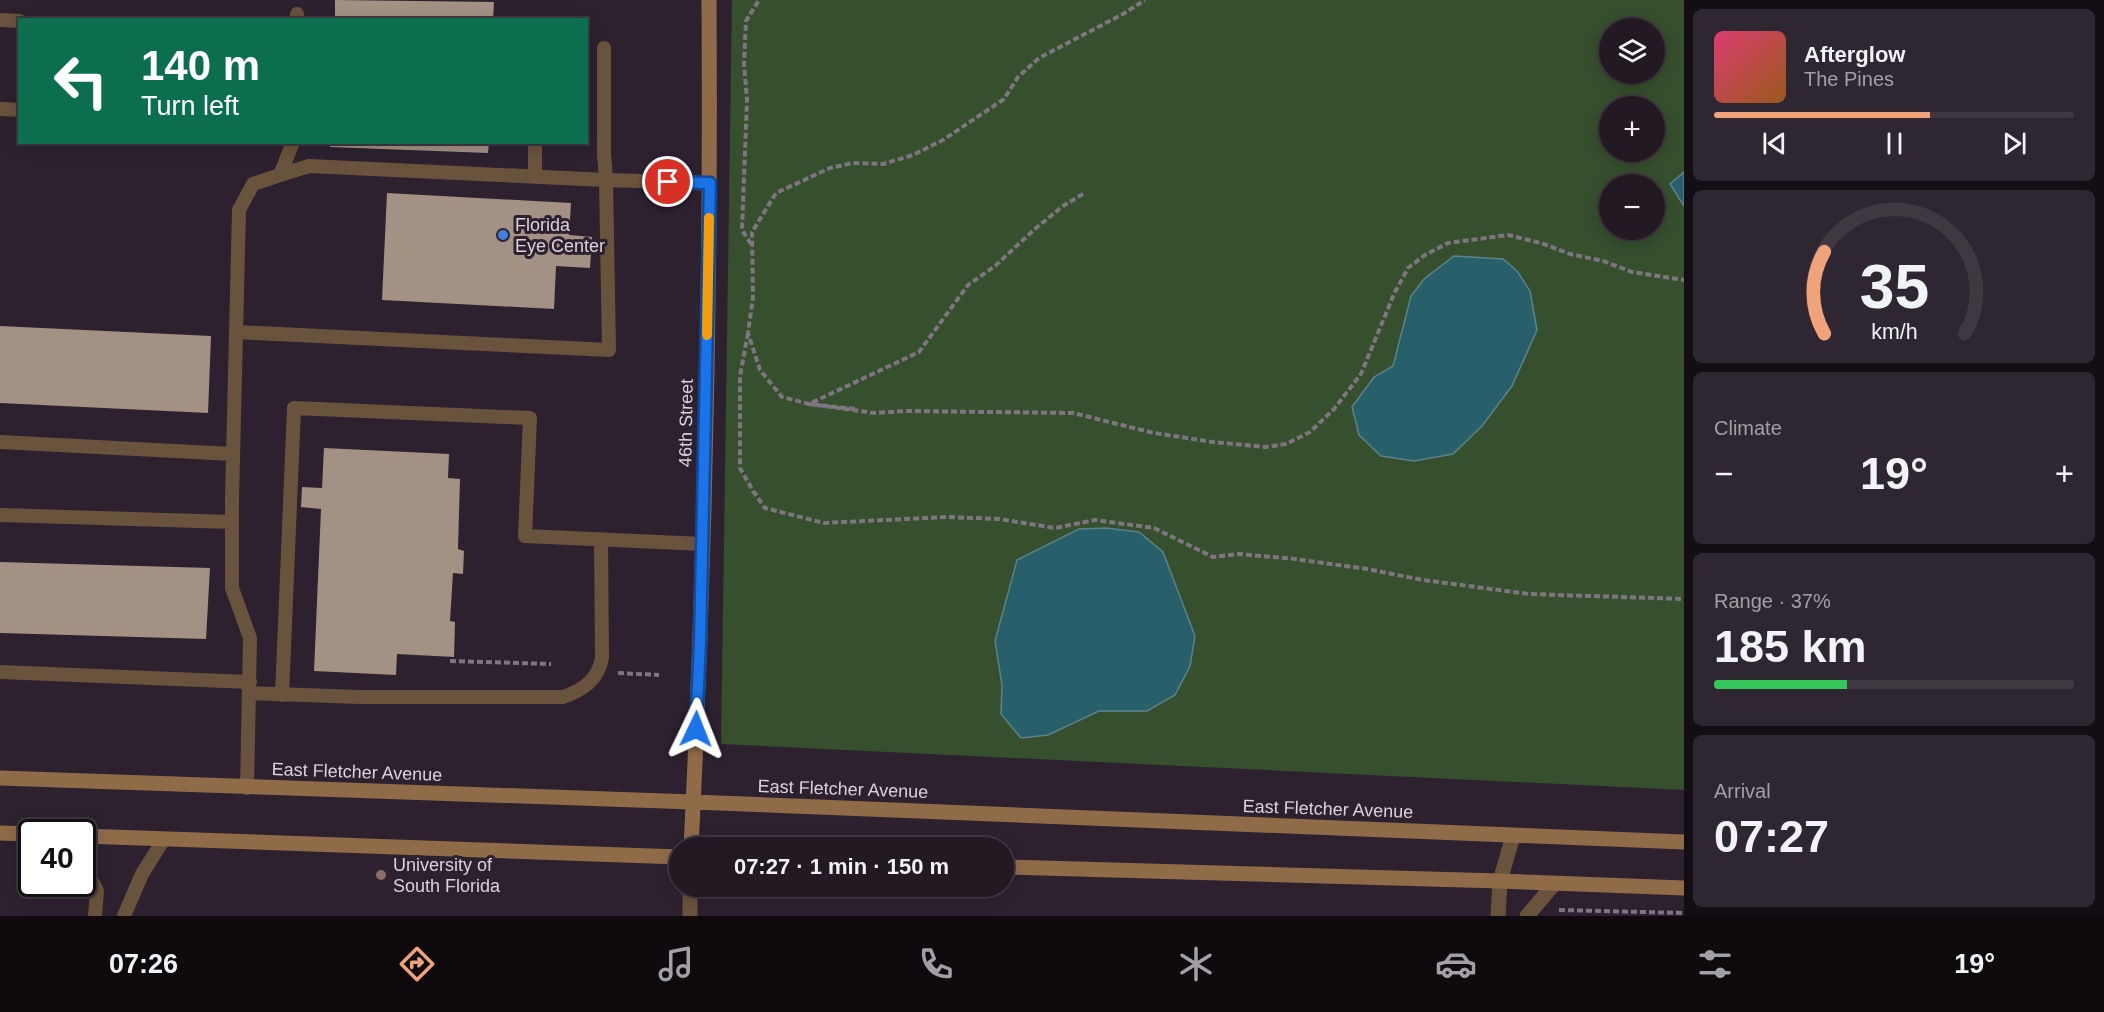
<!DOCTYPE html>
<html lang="en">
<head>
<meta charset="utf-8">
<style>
  :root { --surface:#221923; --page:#2e2630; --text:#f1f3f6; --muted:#a2a0a6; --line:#3f3841; --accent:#f0a278 }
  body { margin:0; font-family:Arial,sans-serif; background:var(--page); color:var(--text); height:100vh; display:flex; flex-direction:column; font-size:22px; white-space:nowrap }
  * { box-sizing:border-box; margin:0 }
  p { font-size:20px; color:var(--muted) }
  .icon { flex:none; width:33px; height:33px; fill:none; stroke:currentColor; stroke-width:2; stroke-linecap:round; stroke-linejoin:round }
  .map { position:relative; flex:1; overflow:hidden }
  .details { display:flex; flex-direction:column; gap:9px; padding:9px; background:#130e13; width:420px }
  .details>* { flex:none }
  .banner { position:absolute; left:18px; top:18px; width:570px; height:126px; border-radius:0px; box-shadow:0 3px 15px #0003,0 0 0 2px var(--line); background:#0b6e4f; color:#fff; overflow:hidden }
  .tools { position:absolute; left:1599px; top:18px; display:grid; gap:12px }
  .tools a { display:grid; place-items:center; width:66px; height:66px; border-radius:50%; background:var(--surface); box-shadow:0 3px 15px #0003,0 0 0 2px var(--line); font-size:30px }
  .speed { position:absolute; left:18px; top:819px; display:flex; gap:12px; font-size:30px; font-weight:700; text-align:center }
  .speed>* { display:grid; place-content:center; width:78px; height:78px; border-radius:50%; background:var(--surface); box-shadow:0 3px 15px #0003,0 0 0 2px var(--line); line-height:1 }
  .speed .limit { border:3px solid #111; border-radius:9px; background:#fff; color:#111 }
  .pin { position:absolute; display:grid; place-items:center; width:51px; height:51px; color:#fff; margin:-26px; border:3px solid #fff; border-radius:50%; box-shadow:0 2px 6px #0007 }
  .me { position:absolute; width:66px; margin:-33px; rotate:2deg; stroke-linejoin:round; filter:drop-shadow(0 0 4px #0008) }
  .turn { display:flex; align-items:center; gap:21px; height:126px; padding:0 24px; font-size:27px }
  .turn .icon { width:78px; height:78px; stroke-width:2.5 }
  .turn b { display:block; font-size:42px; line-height:51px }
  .big { font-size:45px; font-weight:700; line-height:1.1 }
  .details .tile { flex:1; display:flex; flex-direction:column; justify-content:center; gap:9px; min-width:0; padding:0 21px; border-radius:9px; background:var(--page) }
  .details .dial { align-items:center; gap:0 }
  .dial svg { height:156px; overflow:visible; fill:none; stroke:var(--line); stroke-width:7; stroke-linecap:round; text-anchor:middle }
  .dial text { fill:var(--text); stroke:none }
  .song { display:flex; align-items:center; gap:18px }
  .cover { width:72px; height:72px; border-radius:9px; background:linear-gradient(135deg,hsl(340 70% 55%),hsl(30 70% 35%)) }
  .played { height:6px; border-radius:3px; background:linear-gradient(90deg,var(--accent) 60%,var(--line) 60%) }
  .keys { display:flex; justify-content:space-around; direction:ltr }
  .heat { display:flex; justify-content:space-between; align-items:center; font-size:33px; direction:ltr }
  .charge { height:9px; border-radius:4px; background:linear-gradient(90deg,#34c759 37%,var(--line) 0) }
  .trip { position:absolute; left:669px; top:837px; width:345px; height:60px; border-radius:30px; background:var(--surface); box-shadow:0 3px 15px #0003,0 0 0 2px var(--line); font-weight:700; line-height:60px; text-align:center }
  .menu { display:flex; height:96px; justify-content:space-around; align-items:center; background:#0e0a0e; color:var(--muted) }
  .menu .icon { width:42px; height:42px }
  .menu .selected { color:var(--accent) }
  .menu b { font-size:27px; color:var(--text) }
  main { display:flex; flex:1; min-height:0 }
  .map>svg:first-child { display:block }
  .green { fill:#364f2d; fill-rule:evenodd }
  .water { fill:#275f6a; stroke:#5d828c; stroke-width:1.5 }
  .building { fill:#a39184 }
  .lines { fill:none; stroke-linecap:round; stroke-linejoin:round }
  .path { stroke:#7f7581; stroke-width:4; stroke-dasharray:6 3; stroke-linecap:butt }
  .lane { stroke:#6a533d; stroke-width:14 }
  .street { stroke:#6a533d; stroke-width:15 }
  .secondary { stroke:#906b48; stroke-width:15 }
  .route-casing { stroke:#114b97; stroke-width:15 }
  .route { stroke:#1a73e8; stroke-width:10 }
  .slow { stroke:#f59e0b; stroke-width:10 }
  .shop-dot { fill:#3f7fe0; stroke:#2d212f; stroke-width:2 }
  .education-dot { fill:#8d6e63; stroke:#2d212f; stroke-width:2 }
  .labels { text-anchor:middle; stroke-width:6; stroke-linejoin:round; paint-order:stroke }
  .poi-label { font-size:18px; fill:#dbd3dc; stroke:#2d212f; text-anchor:start }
  .street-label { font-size:18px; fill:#dbd3dc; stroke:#2d212f }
</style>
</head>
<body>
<main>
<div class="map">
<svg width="1684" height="916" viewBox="0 0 1684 916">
  <rect width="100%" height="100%" fill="#2d212f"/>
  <path class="green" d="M732,0h952v790l-963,-46zM1610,28h44v46h-44zM1610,106h44v46h-44zM1610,184h44v46h-44z"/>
  <path class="water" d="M1684,172v34l-14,-22z
    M1454,256l49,3 14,12 13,20 7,39 -25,56 -30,40 -29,28 -39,7 -33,-5 -22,-21 -7,-28 22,-30 19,-11 18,-70 13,-17z
    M1106,528l33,4 24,20 32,84 -5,30 -15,29 -28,16h-48l-51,24 -27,3 -20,-24 1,-29 -7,-44 22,-81 62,-31z"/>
  <path class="building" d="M335,0l159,2 -1,18h-158z
    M330,142h159l-1,11 -158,-6z
    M387,193l184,10 -2,32 23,2 -2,31 -34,-2 -2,43 -172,-9z
    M0,326l211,10 -3,77 -208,-10z
    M324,448l125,6 -1,24 12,1 -2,70 6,2 -1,23 -10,-1 -3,48 5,1 -1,35 -57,-3 -1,21 -82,-4 7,-162 -20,-2 1,-20 20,1z
    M0,562l210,6 -4,71 -206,-6z"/>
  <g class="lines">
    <path class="path" d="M1083,194l-20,12 -27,22 -41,38 -27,19 -49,67 -110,52 -27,-7 -22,-27 -12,-37 5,-36 -1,-65 24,-39 54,-25 23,-5 30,1 30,-9 30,-15 61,-41 14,-22 21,-19 84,-44 22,-14
      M751,244l-9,-14 5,-130 -3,-37 2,-42 13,-21
      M748,333l-8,43v92l13,23 12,17 59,15 123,-6 52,2 56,9 40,-8 59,8 59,29 26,-3 56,5 72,10 56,11 106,14 155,5
      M855,409l-46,-5 65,9 33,-2 166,2 81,20 59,9 53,5 20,-3 24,-12 24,-23 27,-35 33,-80 14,-26 17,-13 23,-12 60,-8 33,8 29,11 33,7 29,11 52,8
      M450,661l101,3
      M618,673l41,2
      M1559,910l125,3"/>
    <path class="lane" d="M0,20l20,1
      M297,20v-6
      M604,48v106l2,26 104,3
      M0,109l20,1
      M535,176v-34
      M236,332l373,18 -3,-170 -297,-14 -29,9
      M0,442l233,12
      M0,515l232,7
      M0,672l250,10
      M249,693l111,4h203c20,-7 35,-17 39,-39l-1,-118
      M282,695l12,-287 236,10 -5,118 178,8
      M247,788l3,-150 -18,-50v-89l7,-289 14,-26 27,-9 13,-33
      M82,861l15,30 -2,25
      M124,916l18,-42 22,-35"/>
    <path class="street" d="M690,916v-30
      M1498,916l2,-35 13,-45
      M1527,916l28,-33"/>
    <path class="secondary" d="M0,778l693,24 991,40
      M0,833l32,1
      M82,836l598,21
      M691,848c14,-283 20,-565 18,-848
      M1004,867l496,14 184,7"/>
  </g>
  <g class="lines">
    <g class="route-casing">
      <path id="route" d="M668,182l42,1 -10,459 -4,87"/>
    </g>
    <use href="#route" class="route"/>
    <path class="slow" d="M707,335l2,-117"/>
  </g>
  <circle class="shop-dot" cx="503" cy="235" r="6"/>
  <circle class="education-dot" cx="381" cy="875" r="6"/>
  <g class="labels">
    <g class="poi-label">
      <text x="515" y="231">Florida<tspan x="515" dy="21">Eye Center</tspan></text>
      <text x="393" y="871">University of<tspan x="393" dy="21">South Florida</tspan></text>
    </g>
    <g class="street-label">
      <text transform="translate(686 423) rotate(-89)" y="6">46th Street</text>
      <text transform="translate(357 772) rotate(2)" y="6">East Fletcher Avenue</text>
      <text transform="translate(843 789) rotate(2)" y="6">East Fletcher Avenue</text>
      <text transform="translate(1328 809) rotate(2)" y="6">East Fletcher Avenue</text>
    </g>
  </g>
</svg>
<div class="tools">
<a><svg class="icon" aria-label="layers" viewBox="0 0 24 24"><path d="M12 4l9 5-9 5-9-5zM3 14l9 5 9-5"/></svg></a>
<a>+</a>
<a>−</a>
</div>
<div class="speed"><div class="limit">40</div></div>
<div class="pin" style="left:668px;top:182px;background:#d93025"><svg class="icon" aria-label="arrive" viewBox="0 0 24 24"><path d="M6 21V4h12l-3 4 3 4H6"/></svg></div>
<svg class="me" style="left:696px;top:729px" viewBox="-20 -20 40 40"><path d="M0-17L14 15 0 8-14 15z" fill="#1a73e8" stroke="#fff" stroke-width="4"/></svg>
<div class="trip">07:27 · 1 min · 150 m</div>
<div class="banner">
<div class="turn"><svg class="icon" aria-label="left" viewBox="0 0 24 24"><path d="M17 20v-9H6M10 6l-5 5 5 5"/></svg><div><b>140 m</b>Turn left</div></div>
</div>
</div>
<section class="details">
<div class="tile">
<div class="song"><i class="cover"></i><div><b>Afterglow</b><p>The Pines</p></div></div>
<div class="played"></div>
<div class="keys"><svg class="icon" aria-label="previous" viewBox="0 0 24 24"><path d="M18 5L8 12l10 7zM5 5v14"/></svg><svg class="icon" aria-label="pause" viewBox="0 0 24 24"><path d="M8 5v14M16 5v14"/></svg><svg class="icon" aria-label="next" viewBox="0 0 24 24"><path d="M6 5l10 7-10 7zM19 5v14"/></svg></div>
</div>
<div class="tile dial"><svg viewBox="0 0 100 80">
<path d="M14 69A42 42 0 1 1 86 69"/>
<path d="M14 69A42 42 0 0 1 14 27" stroke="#f0a278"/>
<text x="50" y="56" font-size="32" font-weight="700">35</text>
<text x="50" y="72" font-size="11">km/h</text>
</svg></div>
<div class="tile"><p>Climate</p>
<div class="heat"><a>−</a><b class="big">19°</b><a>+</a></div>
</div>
<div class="tile"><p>Range · 37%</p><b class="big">185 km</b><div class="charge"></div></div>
<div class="tile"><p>Arrival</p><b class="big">07:27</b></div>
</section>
</main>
<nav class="menu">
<b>07:26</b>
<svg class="icon selected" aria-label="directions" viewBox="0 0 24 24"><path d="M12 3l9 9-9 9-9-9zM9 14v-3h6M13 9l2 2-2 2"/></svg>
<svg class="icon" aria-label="music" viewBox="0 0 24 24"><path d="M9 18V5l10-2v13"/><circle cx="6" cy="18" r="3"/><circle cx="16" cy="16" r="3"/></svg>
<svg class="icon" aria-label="phone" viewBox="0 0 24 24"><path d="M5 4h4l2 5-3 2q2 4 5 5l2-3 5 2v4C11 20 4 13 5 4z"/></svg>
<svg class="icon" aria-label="climate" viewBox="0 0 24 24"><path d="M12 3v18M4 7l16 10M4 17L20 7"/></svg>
<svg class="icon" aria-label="car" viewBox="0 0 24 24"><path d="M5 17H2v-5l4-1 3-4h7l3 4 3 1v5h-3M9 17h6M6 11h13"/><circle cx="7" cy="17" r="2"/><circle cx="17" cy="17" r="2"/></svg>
<svg class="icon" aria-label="filters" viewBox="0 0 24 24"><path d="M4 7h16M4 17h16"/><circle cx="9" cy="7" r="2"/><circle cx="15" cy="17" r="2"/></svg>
<b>19°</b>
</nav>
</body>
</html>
